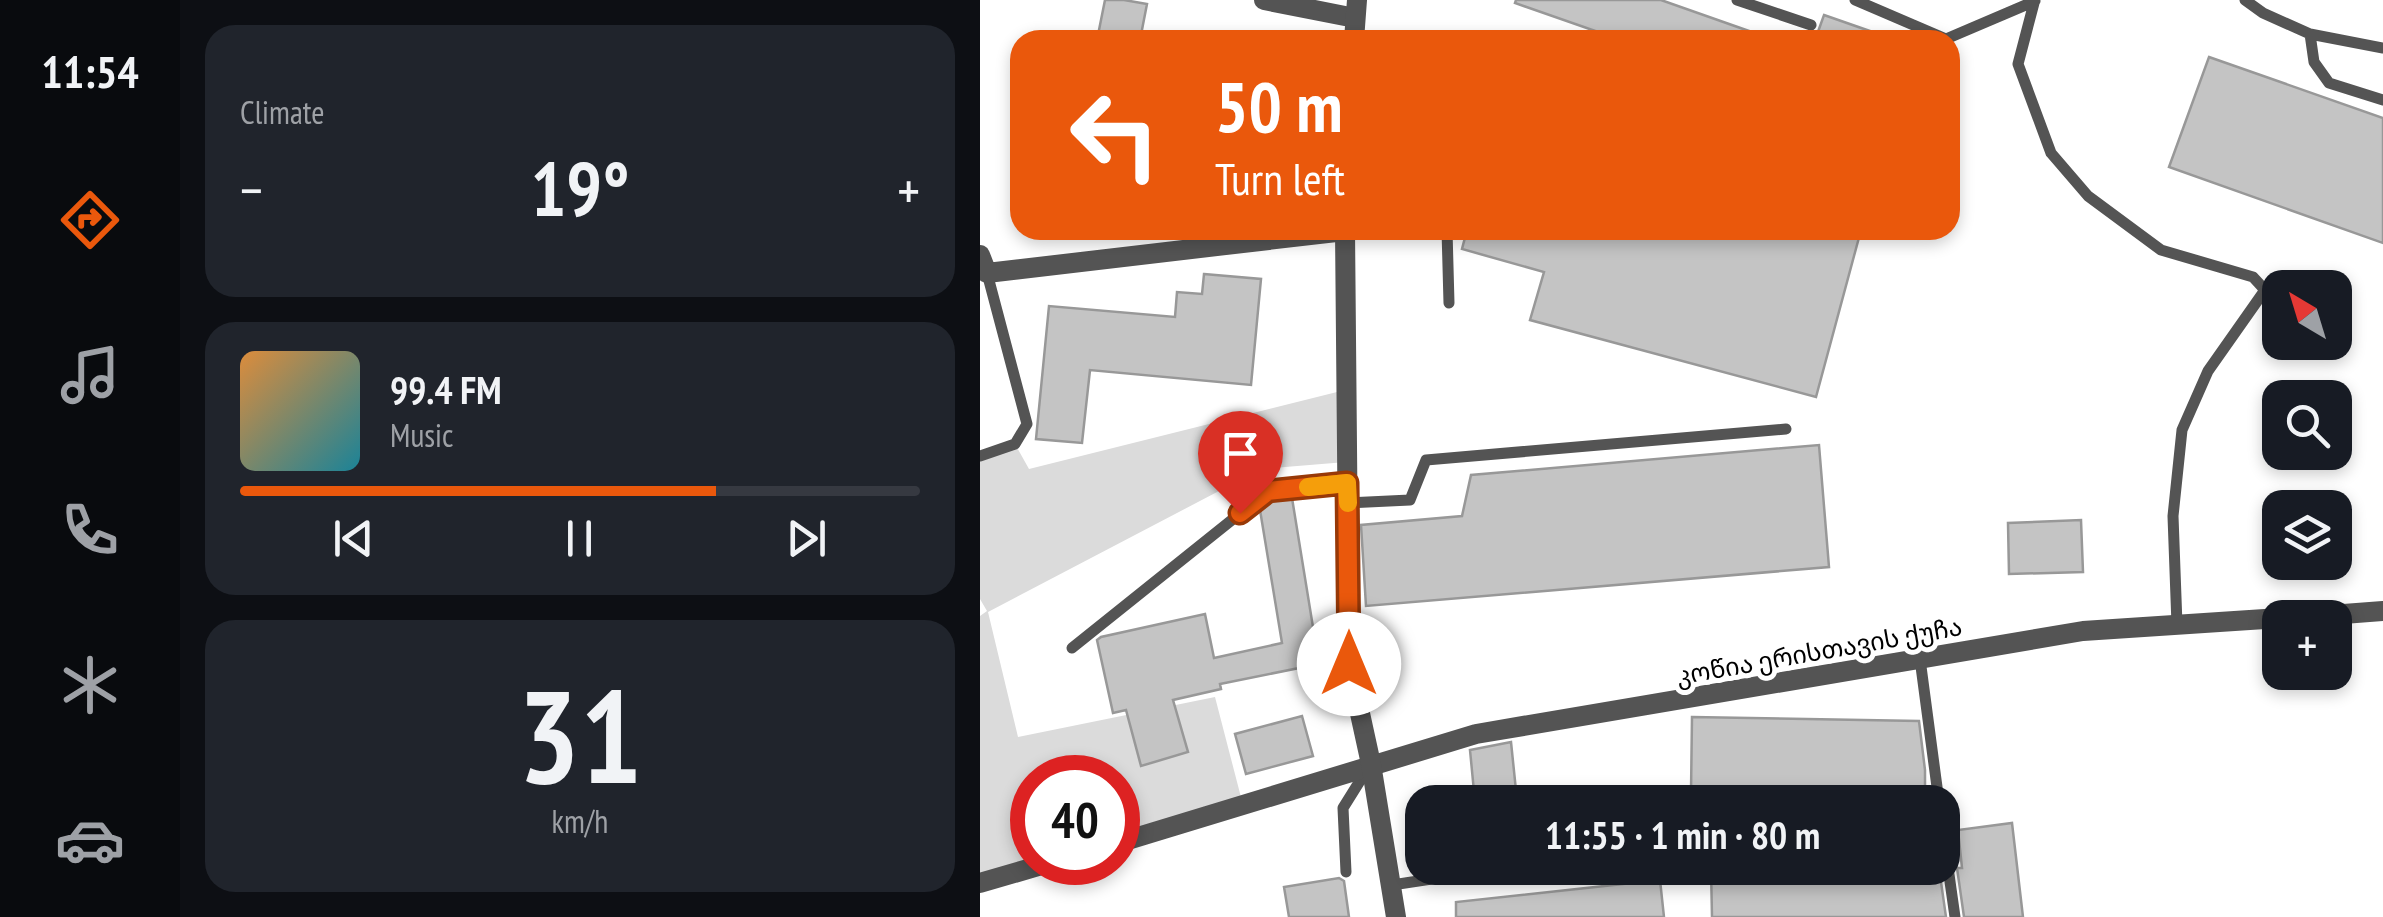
<!DOCTYPE html>
<html lang="en">
<head>
<meta charset="utf-8">
<style>
  :root { --surface:#171b24; --page:#20242c; --text:#f1f3f6; --muted:#9ea1a6; --line:#363941; --accent:#ea580c }
  body { margin:0; font-family:"PT Sans Narrow","Noto Sans Georgian",sans-serif; background:var(--page); color:var(--text); height:100vh; display:flex; flex-direction:column; font-size:38px; white-space:nowrap }
  * { box-sizing:border-box; margin:0 }
  p { font-size:32px; color:var(--muted) }
  .icon { flex:none; width:55px; height:55px; fill:none; stroke:currentColor; stroke-width:2; stroke-linecap:round; stroke-linejoin:round }
  .map { position:relative; flex:1; overflow:hidden }
  .panel { display:flex; flex-direction:column; gap:25px; padding:25px; background:#0d0f14; width:800px }
  .panel>* { flex:none }
  .top-card { position:absolute; left:30px; top:30px; width:950px; height:210px; border-radius:30px; box-shadow:0 5px 15px #0003; background:#ea580c; color:#fff; overflow:hidden }
  .needle { width:65px; rotate:322deg }
  .buttons { position:absolute; left:1282px; top:270px; display:grid; gap:20px }
  .buttons a { display:grid; place-items:center; width:90px; height:90px; border-radius:20px; background:var(--surface); box-shadow:0 5px 15px #0003; font-size:50px }
  .speed { position:absolute; left:30px; top:755px; display:flex; gap:20px; font-size:50px; font-weight:700; text-align:center }
  .speed>* { display:grid; place-content:center; width:130px; height:130px; border-radius:50%; background:var(--surface); box-shadow:0 5px 15px #0003; line-height:1 }
  .speed .limit { border:15px solid #d22; background:#fff; color:#111 }
  .pin { position:absolute; display:grid; place-items:center; width:85px; height:85px; color:#fff; margin:-102px -42px; border-radius:50% 50% 50% 0; rotate:-45deg; box-shadow:0 0 10px #0007 }
  .pin .icon { rotate:45deg }
  .me { position:absolute; width:110px; margin:-55px; rotate:0deg; stroke-linejoin:round; filter:drop-shadow(0 0 8px #0008) }
  .turn { display:flex; align-items:center; gap:35px; height:210px; padding:0 40px; font-size:45px }
  .turn .icon { width:130px; height:130px; stroke-width:2.5 }
  .turn b { display:block; font-size:70px; line-height:85px }
  .big { font-size:75px; font-weight:600; line-height:1.1 }
  .panel .tile { flex:1; display:flex; flex-direction:column; justify-content:center; gap:15px; min-width:0; padding:0 35px; border-radius:30px; background:var(--page) }
  .panel .dial { align-items:center; gap:0 }
  .dial b { font-size:130px; line-height:1 }
  .song { display:flex; align-items:center; gap:30px }
  .cover { width:120px; height:120px; border-radius:15px; background:linear-gradient(135deg,hsl(30 70% 55%),hsl(190 70% 35%)) }
  .played { height:10px; border-radius:5px; background:linear-gradient(90deg,var(--accent) 70%,var(--line) 70%) }
  .keys { display:flex; justify-content:space-around; direction:ltr }
  .heat { display:flex; justify-content:space-between; align-items:center; font-size:55px; direction:ltr }
  .trip { position:absolute; left:425px; top:785px; width:555px; height:100px; border-radius:30px; background:var(--surface); box-shadow:0 5px 15px #0003; font-weight:600; line-height:100px; text-align:center }
  main { display:flex; flex:1; min-height:0 }
  .tabs { display:flex; flex-direction:column; width:180px; justify-content:space-around; align-items:center; background:#090b0e; color:var(--muted) }
  .tabs .icon { width:70px; height:70px }
  .tabs .on { color:var(--accent) }
  .tabs b { font-size:45px; color:var(--text) }
  .map>svg:first-child { display:block }
  .green { fill:#dbdbdb }
  .building { fill:#c4c4c4; stroke:#989898; stroke-width:2.5 }
  .lines { fill:none; stroke-linecap:round; stroke-linejoin:round }
  .service { stroke:#545454; stroke-width:11 }
  .minor { stroke:#545454; stroke-width:20 }
  .tertiary { stroke:#545454; stroke-width:20 }
  .route-casing { stroke:#983908; stroke-width:25 }
  .route { stroke:#ea580c; stroke-width:18 }
  .slow { stroke:#f59e0b; stroke-width:18 }
  .labels { text-anchor:middle; stroke-width:10; stroke-linejoin:round; paint-order:stroke }
  .street-label { font-size:25px; fill:#000; stroke:#fff }
</style>
</head>
<body>
<main>
<nav class="tabs">
<b>11:54</b>
<svg class="icon on" aria-label="directions" viewBox="0 0 24 24"><path d="M12 3l9 9-9 9-9-9zM9 14v-3h6M13 9l2 2-2 2"/></svg>
<svg class="icon" aria-label="music" viewBox="0 0 24 24"><path d="M9 18V5l10-2v13"/><circle cx="6" cy="18" r="3"/><circle cx="16" cy="16" r="3"/></svg>
<svg class="icon" aria-label="phone" viewBox="0 0 24 24"><path d="M5 4h4l2 5-3 2q2 4 5 5l2-3 5 2v4C11 20 4 13 5 4z"/></svg>
<svg class="icon" aria-label="climate" viewBox="0 0 24 24"><path d="M12 3v18M4 7l16 10M4 17L20 7"/></svg>
<svg class="icon" aria-label="car" viewBox="0 0 24 24"><path d="M5 17H2v-5l4-1 3-4h7l3 4 3 1v5h-3M9 17h6M6 11h13"/><circle cx="7" cy="17" r="2"/><circle cx="17" cy="17" r="2"/></svg>
</nav>
<section class="panel">
<div class="tile"><p>Climate</p>
<div class="heat"><a>−</a><b class="big">19°</b><a>+</a></div>
</div>
<div class="tile">
<div class="song"><i class="cover"></i><div><b>99.4 FM</b><p>Music</p></div></div>
<div class="played"></div>
<div class="keys"><svg class="icon" aria-label="previous" viewBox="0 0 24 24"><path d="M18 5L8 12l10 7zM5 5v14"/></svg><svg class="icon" aria-label="pause" viewBox="0 0 24 24"><path d="M8 5v14M16 5v14"/></svg><svg class="icon" aria-label="next" viewBox="0 0 24 24"><path d="M6 5l10 7-10 7zM19 5v14"/></svg></div>
</div>
<div class="tile dial"><b>31</b><p>km/h</p></div>
</section>
<div class="map">
<svg width="1403" height="917" viewBox="0 0 1403 917">
  <rect width="100%" height="100%" fill="#fff"/>
  <path class="green" d="M365,390l1,72 -85,7 -273,143 30,125 197,-40 28,108 -125,38v-65h-86v84l-52,21v-267l7,-5 -7,-12v-143l35,-12 14,25z"/>
  <path class="building" d="M125,0h19l23,4 -7,36h-43z
    M536,0h145l105,37v3h-145l-106,-37z
    M844,15l63,22v3h-72z
    M1229,57l174,61v125l-214,-76z
    M487,230h394l-45,167 -286,-77 14,-48 -82,-23z
    M224,274l57,5 -10,106 -161,-15 -8,73 -46,-4 13,-133 126,11 2,-25 25,2z
    M839,445l10,122 -463,39 -5,-81 101,-9 9,-41z
    M312,498l27,166 -99,20 1,5 -48,11 15,52 -47,14 -15,-56 -13,3 -16,-73 4,-3 104,-23 9,44 68,-15 -22,-133 9,-8z
    M1101,520l2,52 -74,2 -1,-51z
    M322,716l11,40 -67,18 -11,-40z
    M712,717l227,4 6,49v27l-234,-5z
    M531,742l6,58 -42,2 -5,-52z
    M1032,823l11,94h-59l-7,-49h5l-4,-38z
    M731,868h228l7,49h-234z
    M359,878l5,3 5,36h-60l-5,-30z
    M680,880l4,37h-208v-15z"/>
  <g class="lines">
    <path class="service" d="M757,0l74,25
      M875,0l91,39 89,-38
      M1265,0l18,13 47,21 73,14
      M1054,3l-16,61 33,89 37,43 73,54 92,27 12,13 -57,81 -26,59 -9,86 4,109
      M1330,34l4,28 15,21 54,17
      M467,230l2,73
      M0,456l35,-12 12,-20 -40,-151
      M367,503l63,-3 16,-40 360,-31
      M92,648l196,-157 79,-8
      M940,659l19,143
      M962,825l13,92
      M366,872l-3,-64 25,-40
      M412,885l112,-17"/>
    <path class="minor" d="M284,0l91,18
      M0,255l7,18 358,-42
      M1311,618l92,-7
      M138,843l358,-109 607,-103 197,-13
      M0,883l72,-21"/>
    <path class="tertiary" d="M374,40l3,-40
      M365,230l4,433 22,101 25,153"/>
  </g>
  <g class="lines">
    <g class="route-casing">
      <path id="route" d="M260,513l28,-22 79,-8 2,181"/>
    </g>
    <use href="#route" class="route"/>
    <path class="slow" d="M328,487l39,-4 1,20"/>
  </g>
  <g class="labels">
    <g class="street-label">
      <text transform="translate(839 651) rotate(-10)" y="9">კოწია ერისთავის ქუჩა</text>
    </g>
  </g>
</svg>
<div class="buttons">
<a><svg class="needle" viewBox="-14 -14 28 28"><path d="M0-13l5 13h-10z" fill="#e53935"/><path d="M0 13l5-13h-10z" fill="#9ea1a6"/></svg></a>
<a><svg class="icon" aria-label="search" viewBox="0 0 24 24"><circle cx="10" cy="10" r="6"/><path d="M15 15l6 6"/></svg></a>
<a><svg class="icon" aria-label="layers" viewBox="0 0 24 24"><path d="M12 4l9 5-9 5-9-5zM3 14l9 5 9-5"/></svg></a>
<a>+</a>
</div>
<div class="speed"><div class="limit">40</div></div>
<div class="pin" style="left:260px;top:513px;background:#d93025"><svg class="icon" aria-label="arrive" viewBox="0 0 24 24"><path d="M6 21V4h12l-3 4 3 4H6"/></svg></div>
<svg class="me" style="left:369px;top:664px" viewBox="-20 -20 40 40"><circle r="19" fill="#fff"/><path d="M0-13L10 11 0 6-10 11z" fill="#ea580c"/></svg>
<div class="trip">11:55 · 1 min · 80 m</div>
<div class="top-card">
<div class="turn"><svg class="icon" aria-label="left" viewBox="0 0 24 24"><path d="M17 20v-9H6M10 6l-5 5 5 5"/></svg><div><b>50 m</b>Turn left</div></div>
</div>
</div>
</main>
</body>
</html>
